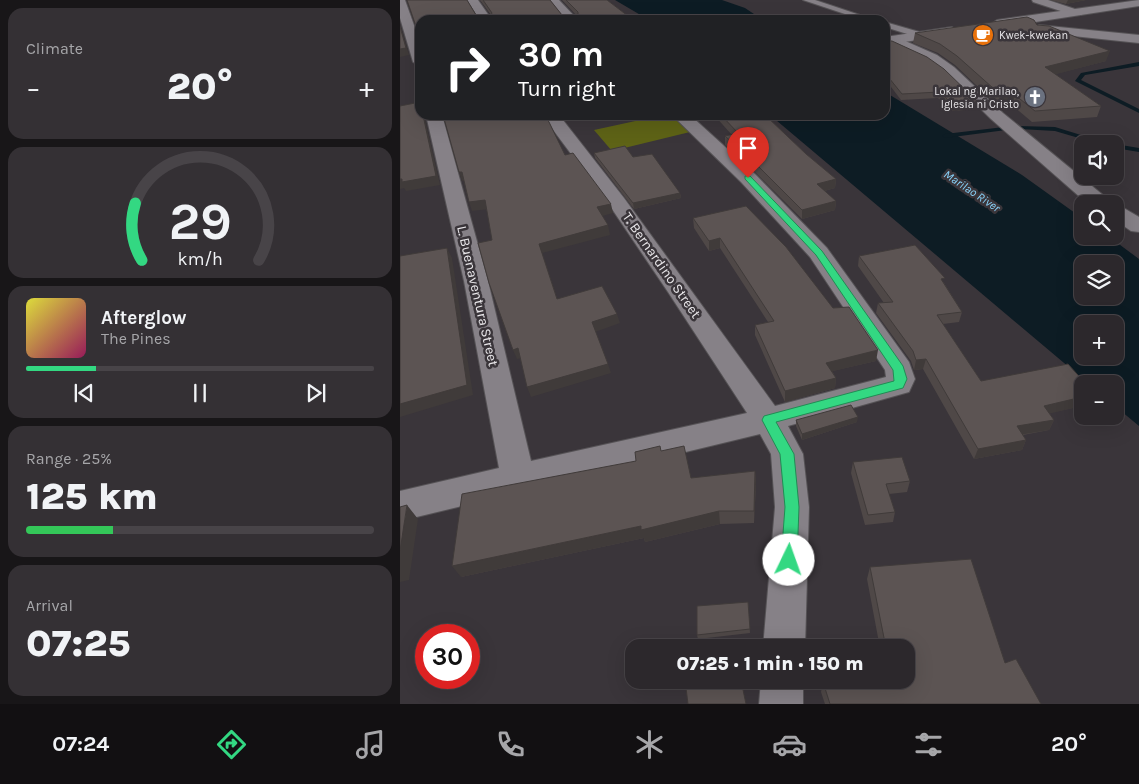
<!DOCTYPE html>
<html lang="en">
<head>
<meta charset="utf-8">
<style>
  :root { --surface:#2c282c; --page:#343034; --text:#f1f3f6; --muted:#a6a6a9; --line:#484448; --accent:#33d882 }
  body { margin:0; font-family:Karla,sans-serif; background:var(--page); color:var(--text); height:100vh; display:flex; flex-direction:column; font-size:19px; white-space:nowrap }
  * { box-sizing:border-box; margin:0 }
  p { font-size:16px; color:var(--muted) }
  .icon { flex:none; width:28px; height:28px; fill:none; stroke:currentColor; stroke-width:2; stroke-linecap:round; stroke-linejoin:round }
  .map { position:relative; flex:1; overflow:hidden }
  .side { display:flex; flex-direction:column; gap:8px; padding:8px; background:#181618; width:400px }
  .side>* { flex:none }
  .banner { position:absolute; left:15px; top:15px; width:475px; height:105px; border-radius:15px; box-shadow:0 5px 20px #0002,0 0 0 1px var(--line); background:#202124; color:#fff; overflow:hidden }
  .buttons { position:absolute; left:674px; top:135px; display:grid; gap:10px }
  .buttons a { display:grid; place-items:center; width:50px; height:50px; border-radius:10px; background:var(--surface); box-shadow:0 5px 20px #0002,0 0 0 1px var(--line); font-size:25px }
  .speed { position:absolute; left:15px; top:624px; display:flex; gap:10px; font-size:25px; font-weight:700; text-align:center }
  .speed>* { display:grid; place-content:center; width:65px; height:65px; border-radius:50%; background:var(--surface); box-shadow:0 5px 20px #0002,0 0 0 1px var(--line); line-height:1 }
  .speed .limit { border:8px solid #d22; background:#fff; color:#111 }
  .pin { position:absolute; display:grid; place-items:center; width:42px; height:42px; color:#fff; margin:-51px -21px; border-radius:50% 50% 50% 0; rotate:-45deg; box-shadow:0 0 5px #0007 }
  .pin .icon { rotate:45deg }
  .me { position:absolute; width:55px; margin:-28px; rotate:3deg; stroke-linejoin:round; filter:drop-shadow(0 0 4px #0008) }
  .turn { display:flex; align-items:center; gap:18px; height:105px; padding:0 20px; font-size:22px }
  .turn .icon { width:65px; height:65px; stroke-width:2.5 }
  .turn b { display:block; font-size:35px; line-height:42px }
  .big { font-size:38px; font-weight:800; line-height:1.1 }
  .side .widget { flex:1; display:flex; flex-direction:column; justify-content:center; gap:8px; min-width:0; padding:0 18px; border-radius:15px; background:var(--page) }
  .side .dial { align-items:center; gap:0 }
  .dial svg { height:130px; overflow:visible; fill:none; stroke:var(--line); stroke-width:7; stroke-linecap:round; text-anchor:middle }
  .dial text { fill:var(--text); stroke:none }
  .song { display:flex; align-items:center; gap:15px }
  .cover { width:60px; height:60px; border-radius:8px; background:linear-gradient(135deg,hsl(60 70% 55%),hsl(330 70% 35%)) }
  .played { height:5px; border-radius:2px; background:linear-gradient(90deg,var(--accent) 20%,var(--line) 20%) }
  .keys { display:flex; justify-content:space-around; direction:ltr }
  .heat { display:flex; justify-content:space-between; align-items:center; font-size:28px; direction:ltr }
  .charge { height:8px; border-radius:4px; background:linear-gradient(90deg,#34c759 25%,var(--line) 0) }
  .trip { position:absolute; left:225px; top:639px; width:290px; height:50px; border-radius:15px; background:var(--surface); box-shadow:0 5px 20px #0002,0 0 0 1px var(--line); font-weight:800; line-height:50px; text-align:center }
  .dock { display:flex; height:80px; justify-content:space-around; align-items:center; background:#121012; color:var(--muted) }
  .dock .icon { width:35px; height:35px }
  .dock .selected { color:var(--accent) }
  .dock b { font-size:22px; color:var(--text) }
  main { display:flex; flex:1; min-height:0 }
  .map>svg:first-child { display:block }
  .green { fill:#5e6316 }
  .water { fill:#0d1c24; fill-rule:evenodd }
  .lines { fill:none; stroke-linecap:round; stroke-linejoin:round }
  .stream { fill:#0d1c24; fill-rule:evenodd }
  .lane-casing { stroke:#555255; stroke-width:2 }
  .street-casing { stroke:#555255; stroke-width:2 }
  .secondary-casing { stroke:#555255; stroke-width:2 }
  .lane { fill:#868187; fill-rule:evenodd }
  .street { fill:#868187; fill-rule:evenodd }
  .secondary { fill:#868187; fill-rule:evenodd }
  .wall { fill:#4f4847 }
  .shaded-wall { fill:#403b3a }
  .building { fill:#5c5453; stroke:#403b3a }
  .route { fill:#33d882; stroke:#218c54 }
  .labels { text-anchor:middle; stroke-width:5; stroke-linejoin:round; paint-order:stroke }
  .far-poi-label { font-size:11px; fill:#e9e7ea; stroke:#3a353a; text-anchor:start }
  .far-water-label { font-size:12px; font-style:italic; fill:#89d5fd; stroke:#3a353a }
  .street-label { font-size:14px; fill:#e9e7ea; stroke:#3a353a }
</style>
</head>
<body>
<main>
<section class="side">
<div class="widget"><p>Climate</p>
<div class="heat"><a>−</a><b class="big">20°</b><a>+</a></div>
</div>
<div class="widget dial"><svg viewBox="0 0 100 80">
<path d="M14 69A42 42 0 1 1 86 69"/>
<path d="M14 69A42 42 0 0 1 10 34" stroke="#33d882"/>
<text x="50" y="56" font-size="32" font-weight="700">29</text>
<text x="50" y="72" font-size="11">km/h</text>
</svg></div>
<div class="widget">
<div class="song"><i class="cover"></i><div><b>Afterglow</b><p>The Pines</p></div></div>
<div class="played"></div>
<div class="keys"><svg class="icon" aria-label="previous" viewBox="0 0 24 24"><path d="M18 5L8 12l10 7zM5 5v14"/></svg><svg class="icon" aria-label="pause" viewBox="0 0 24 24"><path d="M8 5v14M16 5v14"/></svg><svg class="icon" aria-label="next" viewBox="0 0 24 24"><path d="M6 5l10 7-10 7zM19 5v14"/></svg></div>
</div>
<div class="widget"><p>Range · 25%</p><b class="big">125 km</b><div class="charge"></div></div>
<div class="widget"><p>Arrival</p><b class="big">07:25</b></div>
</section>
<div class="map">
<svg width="739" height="704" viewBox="0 0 739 704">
  <rect width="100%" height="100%" fill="#3a353a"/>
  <path class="green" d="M263,115h8l19,17 -78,19 -18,-21z"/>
  <path class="water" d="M215,0h107l23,8 18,12h-114z
    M485,92l137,83 60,43v18h26l31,23v167l-24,-20v-22h-26l-319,-269h115zM682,264h33v32h-33zM682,324h33v32h-33z"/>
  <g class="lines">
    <path class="stream" d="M739,62v4l-54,9 -4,5 58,29v4l-64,-32 6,-8z
      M618,126l37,1 55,17h-11l-44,-13 -35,-2 -2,-1z
      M604,127l3,2 -1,1 -61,8 -3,-2 3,-2z
      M715,144l24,4v4l-24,-4z"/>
    <g class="lane-casing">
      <path id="lane" d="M403,0h12l60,20h-12z
        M485,22l38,11 1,2 -4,3 -35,-11z"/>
    </g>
    <g class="street-casing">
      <path id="street" d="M67,0h11l14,20h-12z
        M148,0h11l19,20h-13z
        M632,0h16l33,11 2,2 -2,2h-8l-40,-13z
        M494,36l43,19 17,12 49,46 111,91h-24l-9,-6 -90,-79 -47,-46 -17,-12 -38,-18 -1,-3 1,-3z
        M26,115h16l46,166 43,180 216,-48 -79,-121 -58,-86 -68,-91h17l65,83 151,208 111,-29 -1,-7 -75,-113 -69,-75 -69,-67h18l65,59 72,74 82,114 6,17 -6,13 -121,34 15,28 6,53 -4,141h-42l12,-141 -4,-53 -11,-20 -360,87v-30l99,-23 -35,-187z
        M715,205l7,2 17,10v15l-8,-1 -16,-11z
        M361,680h42v24h-44z"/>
    </g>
    <g class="secondary-casing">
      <path id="secondary" d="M0,0h5l15,42v24l-7,-4 -13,-44z
        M739,0v6l-142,22 -6,-4 6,-4z
        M639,25l100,10v8l-104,-11 -2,-3z
        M552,27l6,4 -2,3 -71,11v-8z"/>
    </g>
    <use href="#lane" class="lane"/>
    <use href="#street" class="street"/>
    <use href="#secondary" class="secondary"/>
  </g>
  <path class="wall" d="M7,0h60l9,15h15l-11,-15h70l12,15h14l-14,-15h45l21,16 17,-1 3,5h-228v29l-1,-3v-11z
    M650,0h36l-20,4z
    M637,25l69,36 -51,13 46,32 -4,11 -65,5 -20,-17 -13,2 -44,-42 -17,-12 -25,-10 2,-10z
    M485,41l93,68 -25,2 -15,-13 -37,2 -16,-21z
    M314,115h51l41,39 30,25 -1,9 -11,3 12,10 -1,9 -33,9 -46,-46 -31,-28v-9l7,-1z
    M194,153l39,4 47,36 1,5 -47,11 -39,-51z
    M293,218l140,90 43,53 -44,10 4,7 -1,10 -50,14 -30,-67v-10l13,-3 -48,-74 -11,3 -15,-23z
    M459,256l85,27 18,29 -3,10 -16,2 38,57 101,3v22l-33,7 5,7 -5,10 -26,5 3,5 -4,10 -48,9 -51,-90 -9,1 -3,-9 -35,-48 2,-10h6l-26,-37z
    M396,420l61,2 -55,18 -6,-14z
    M261,451l30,27 64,-7 1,13 -2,39 -34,1 -75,18 -1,-4 -183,39 175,-116z
    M453,462l57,19 -3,11 -18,2 6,18 -2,10 -28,3 -14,-52z
    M470,567l135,96 36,41h-216l-4,-12 2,-10 83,-2v-32h-26l-13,-69z
    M348,602l2,31 -52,6 -1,-4z"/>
  <path class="shaded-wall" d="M668,0h18l-20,4z
    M0,25l9,30 -9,2z
    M710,51l-4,10 -64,17 3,-11z
    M615,95l-3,10 -13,2 3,-11z
    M579,103l-1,6 -25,2 1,-6z
    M23,115h1l16,70 -34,6 -2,-3 -4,1v-10z
    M59,172h3l4,8 -4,1z
    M436,179l-1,9 -19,5 1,-9z
    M280,193l1,5 -47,11 -1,-6z
    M85,200l4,9 -17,2 -3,-9z
    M436,201l-1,9 -33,9v-9z
    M211,204l2,9 -14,4 -2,-10z
    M208,225l2,10 -68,18 -3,-9z
    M320,238v10l-11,3v-10z
    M47,248l5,10 21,137 -73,22v-13z
    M217,314l3,9 -25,9 -3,-10z
    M118,348l4,10 -5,1 -4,-9z
    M478,350l-2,11 -51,12 1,-10z
    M526,359l-3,10 -9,1 2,-10z
    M208,364l3,9 -80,24 -4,-10z
    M436,378l-1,10 -50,14v-11z
    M682,397v9l-43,10 5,-10z
    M458,417l-1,5 -55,18v-6z
    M654,420l-5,10 -36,6 4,-10z
    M626,440l-4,10 -48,9 4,-10z
    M355,471l1,13 -2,39v-12z
    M7,505l11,14 -9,61 -9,2v-31z
    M319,511l1,13 -75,18 -1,-4 -183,39 -9,-11 189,-40z"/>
  <path class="building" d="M7,0h60l9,15h15l1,-2 -9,-13h67l12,15h16v-3l-12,-12h41l21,16 17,-1 3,5h-228v26h-1v-11z
    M433,17l8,3h-24z
    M627,17l7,3 3,5 12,1 61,25 -65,16 56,39 -66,5 -20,-16 -13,1 -45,-40 -17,-12 -25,-11z
    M0,27l6,21 -6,1z
    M485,41h7l35,16 17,12 35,34 -25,2 -15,-13 -37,2 -17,-21z
    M20,102v13h3l13,61 -34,6v-3h-2v-73z
    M43,115h101l5,7 16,33 8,-2 38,51 -14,3 11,18 -69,19 18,55 45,-13 15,28 -25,8 16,42 -81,23 -9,-39 -5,2 -24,-67 -11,-40 14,-3 -7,-40 -16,2 -7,-30h-3z
    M321,115h44l41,39 30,25 -19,5 19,17 -34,9 -46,-46 -31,-28 13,-3z
    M225,146l8,11 19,-3 28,39 -47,10 -39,-50z
    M346,206l40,41 47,61 16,-1 29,43 -52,13 10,15 -51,13 -30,-66 19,-4 -54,-83 -11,3 -16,-23z
    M515,245l30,33 -4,1 21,33 -25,3 44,66 87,-17 18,20h-4v13l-38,9 10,14 -37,6 9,14 -48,9 -52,-90 -10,1 -3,-9 -35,-48 15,-1 -34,-46z
    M47,248l20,137 -67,19v-148z
    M451,405l7,12 -56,17 -6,-14z
    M260,446l1,5 23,-5 7,32 64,-7 -1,40h-35l-78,19v-4l-189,40 10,-72 174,-33 -1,-9z
    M502,457l8,24 -24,3 9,28 -27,3 -15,-53z
    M7,505l-7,46v-44z
    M571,559l34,104 11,-4 25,45h-211l-7,-22 8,-2h75v-32h-20l-16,-81z
    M348,602l2,27 -53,6v-29z
    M320,680h21l5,24h-58l-2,-16z"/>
  <path class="route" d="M345,176h5l72,75 81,115 4,13 -4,9 -127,34 18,32 5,53 -2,53 -3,5 -5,2 -5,-2 -3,-5 4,-53 -5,-53 -18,-34 2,-4 130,-35 -1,-11 -77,-115 -71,-76z"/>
  <defs>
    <g id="cafe-disc" transform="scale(1.125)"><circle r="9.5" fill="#e8710a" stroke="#3a353a"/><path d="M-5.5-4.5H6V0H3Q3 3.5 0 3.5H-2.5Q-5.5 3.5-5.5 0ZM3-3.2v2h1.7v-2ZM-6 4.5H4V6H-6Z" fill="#fff"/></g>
    <g id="church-disc" transform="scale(1.125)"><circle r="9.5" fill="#6b7280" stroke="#3a353a"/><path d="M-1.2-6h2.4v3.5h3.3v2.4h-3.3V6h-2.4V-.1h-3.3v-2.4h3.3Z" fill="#fff"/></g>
  </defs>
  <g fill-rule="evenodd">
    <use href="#cafe-disc" x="583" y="35"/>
    <use href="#church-disc" x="635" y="97"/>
  </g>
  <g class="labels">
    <g class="far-poi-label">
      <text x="599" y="39">Kwek-kwekan</text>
      <text x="619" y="95" text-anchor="end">Lokal ng Marilao,<tspan x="619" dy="13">Iglesia ni Cristo</tspan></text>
    </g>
    <g class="far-water-label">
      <text transform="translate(572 191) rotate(34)" y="4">Marilao River</text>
    </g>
    <g class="street-label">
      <text transform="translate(262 265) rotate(55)" y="5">T. Bernardino Street</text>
      <text transform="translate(78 296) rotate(77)" y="5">L. Buenaventura Street</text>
    </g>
  </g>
</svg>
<div class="buttons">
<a><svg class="icon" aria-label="sound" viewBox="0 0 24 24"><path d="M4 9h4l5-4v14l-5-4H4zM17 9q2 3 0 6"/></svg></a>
<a><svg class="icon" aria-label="search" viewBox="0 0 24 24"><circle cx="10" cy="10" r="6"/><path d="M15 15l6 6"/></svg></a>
<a><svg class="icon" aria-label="layers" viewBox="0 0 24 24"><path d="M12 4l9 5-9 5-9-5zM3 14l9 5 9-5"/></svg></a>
<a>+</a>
<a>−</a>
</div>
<div class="speed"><div class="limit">30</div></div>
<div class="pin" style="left:348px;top:178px;background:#d93025"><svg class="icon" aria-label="arrive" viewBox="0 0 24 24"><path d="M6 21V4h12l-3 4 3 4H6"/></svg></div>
<svg class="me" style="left:389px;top:560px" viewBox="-20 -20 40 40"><circle r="19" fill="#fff"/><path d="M0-13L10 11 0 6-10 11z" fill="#33d882"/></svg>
<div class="trip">07:25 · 1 min · 150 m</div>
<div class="banner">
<div class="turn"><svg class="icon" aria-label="right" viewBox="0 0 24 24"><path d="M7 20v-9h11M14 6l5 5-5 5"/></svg><div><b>30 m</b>Turn right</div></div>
</div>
</div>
</main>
<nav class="dock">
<b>07:24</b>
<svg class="icon selected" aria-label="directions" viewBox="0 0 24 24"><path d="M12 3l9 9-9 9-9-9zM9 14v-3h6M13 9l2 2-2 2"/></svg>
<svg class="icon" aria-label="music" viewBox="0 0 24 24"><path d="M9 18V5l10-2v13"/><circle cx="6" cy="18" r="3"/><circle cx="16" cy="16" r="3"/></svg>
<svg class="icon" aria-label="phone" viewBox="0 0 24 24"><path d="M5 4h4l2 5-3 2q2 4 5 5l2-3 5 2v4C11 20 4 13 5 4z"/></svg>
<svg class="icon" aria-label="climate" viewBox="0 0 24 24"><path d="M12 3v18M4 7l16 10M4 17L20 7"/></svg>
<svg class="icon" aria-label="car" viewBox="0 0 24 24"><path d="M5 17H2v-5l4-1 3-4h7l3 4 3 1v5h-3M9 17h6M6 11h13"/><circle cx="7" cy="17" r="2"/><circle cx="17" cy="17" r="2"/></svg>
<svg class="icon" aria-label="filters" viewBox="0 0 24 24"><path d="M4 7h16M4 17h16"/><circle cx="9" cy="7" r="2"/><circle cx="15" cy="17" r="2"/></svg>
<b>20°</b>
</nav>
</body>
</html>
